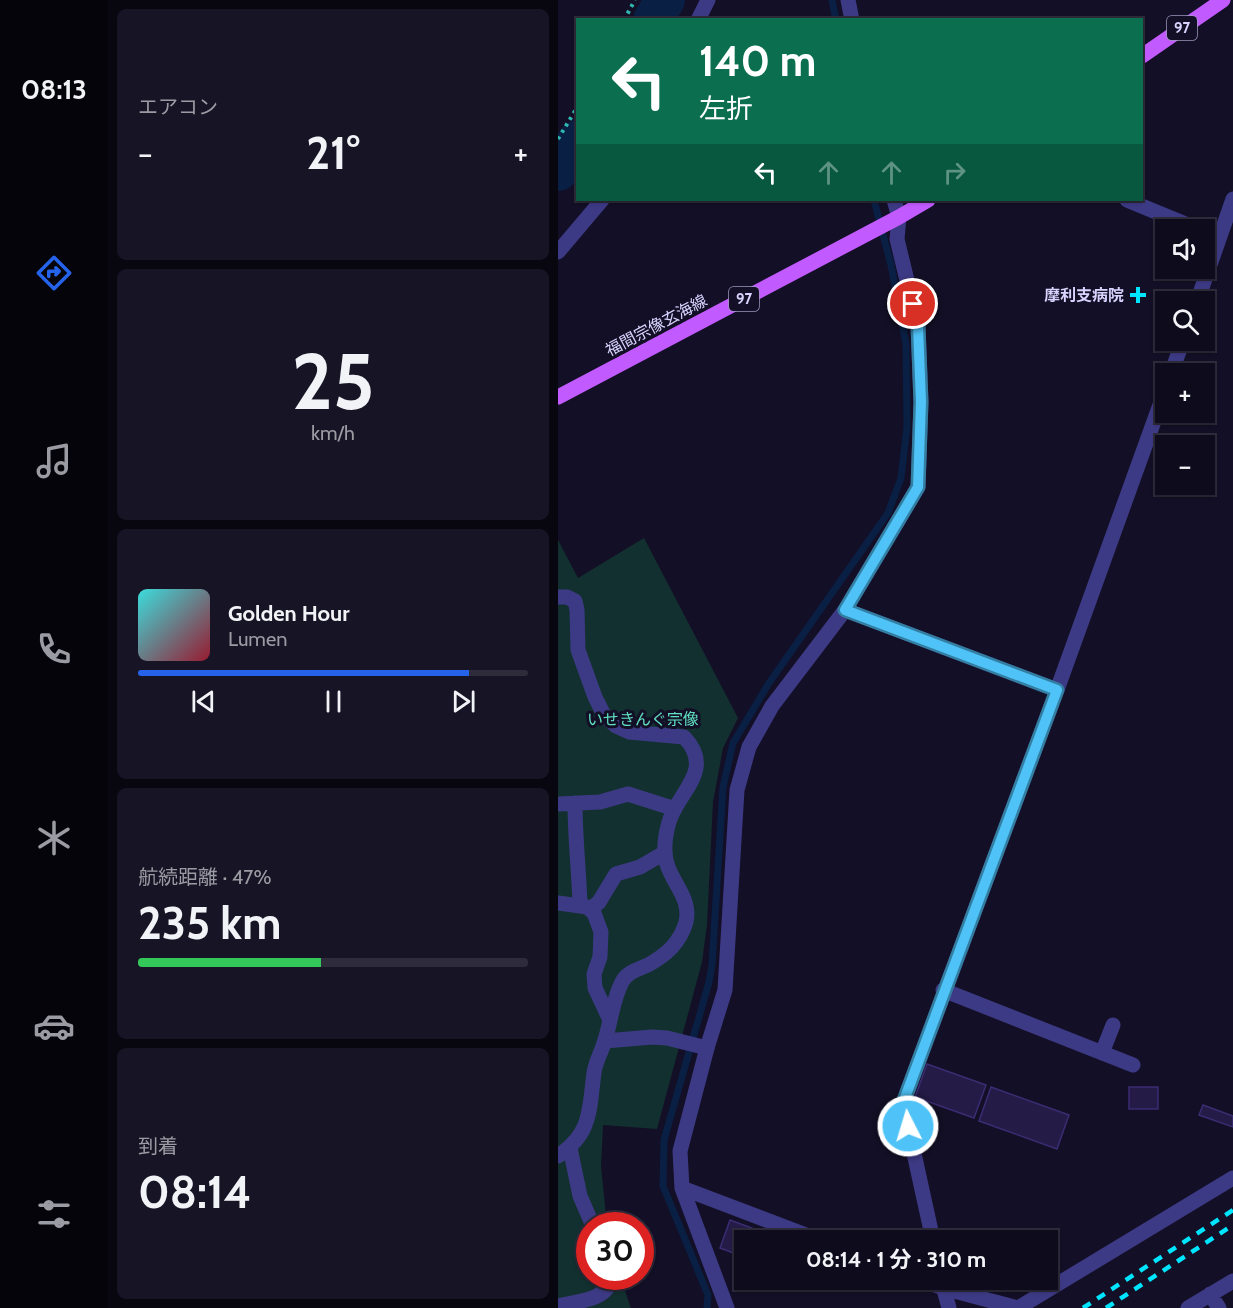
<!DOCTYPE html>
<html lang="ja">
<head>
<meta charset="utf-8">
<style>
  :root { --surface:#0e0b1c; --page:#171425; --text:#f1f3f6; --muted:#9b9ba3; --line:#2e2b3b; --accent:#2563eb }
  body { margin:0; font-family:Cabin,"Noto Sans JP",sans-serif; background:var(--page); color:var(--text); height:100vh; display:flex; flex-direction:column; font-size:22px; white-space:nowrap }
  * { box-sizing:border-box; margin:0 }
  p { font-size:20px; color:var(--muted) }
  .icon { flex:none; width:33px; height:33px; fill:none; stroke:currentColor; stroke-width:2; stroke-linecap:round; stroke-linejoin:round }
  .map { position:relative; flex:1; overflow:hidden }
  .panel { display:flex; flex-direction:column; gap:9px; padding:9px; background:#08060f; width:450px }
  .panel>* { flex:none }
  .hud { position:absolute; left:18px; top:18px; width:567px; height:183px; border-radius:0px; box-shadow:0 2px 4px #0004,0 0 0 2px var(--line); background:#0b6e4f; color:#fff; overflow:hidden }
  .buttons { position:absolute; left:597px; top:219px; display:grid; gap:12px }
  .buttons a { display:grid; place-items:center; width:60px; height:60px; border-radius:0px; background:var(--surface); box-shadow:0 2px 4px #0004,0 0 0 2px var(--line); font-size:30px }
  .speed { position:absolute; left:18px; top:1212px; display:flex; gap:12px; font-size:30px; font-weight:700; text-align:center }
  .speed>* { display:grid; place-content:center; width:78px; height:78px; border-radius:50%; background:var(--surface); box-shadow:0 2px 4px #0004,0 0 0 2px var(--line); line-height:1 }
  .speed .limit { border:9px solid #d22; background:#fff; color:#111 }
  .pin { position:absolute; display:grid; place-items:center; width:51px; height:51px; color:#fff; margin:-26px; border:3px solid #fff; border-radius:50%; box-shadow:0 2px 6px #0007 }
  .me { position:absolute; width:66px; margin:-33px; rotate:355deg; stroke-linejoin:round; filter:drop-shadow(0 0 4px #0008) }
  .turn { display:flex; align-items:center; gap:21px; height:126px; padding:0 24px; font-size:27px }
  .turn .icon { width:78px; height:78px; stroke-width:2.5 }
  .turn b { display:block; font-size:42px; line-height:51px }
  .lanes { display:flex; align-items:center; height:57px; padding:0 24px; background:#0003; justify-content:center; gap:30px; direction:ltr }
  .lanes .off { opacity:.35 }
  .big { font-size:45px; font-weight:700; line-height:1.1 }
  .panel .tile { flex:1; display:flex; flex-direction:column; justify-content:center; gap:9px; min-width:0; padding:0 21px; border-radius:9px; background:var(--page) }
  .panel .dial { align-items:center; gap:0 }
  .dial b { font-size:78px; line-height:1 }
  .song { display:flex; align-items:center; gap:18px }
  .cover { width:72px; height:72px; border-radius:9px; background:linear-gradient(135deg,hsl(180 70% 55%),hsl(350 70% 35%)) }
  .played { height:6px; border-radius:3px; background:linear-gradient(90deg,var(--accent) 85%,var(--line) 85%) }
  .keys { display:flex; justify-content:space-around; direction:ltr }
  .heat { display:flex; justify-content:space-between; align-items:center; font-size:33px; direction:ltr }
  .charge { height:9px; border-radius:4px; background:linear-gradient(90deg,#34c759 47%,var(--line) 0) }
  .trip { position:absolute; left:176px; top:1230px; width:324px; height:60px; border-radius:0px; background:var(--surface); box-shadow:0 2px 4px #0004,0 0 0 2px var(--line); font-weight:700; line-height:60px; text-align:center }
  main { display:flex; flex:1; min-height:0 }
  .dock { display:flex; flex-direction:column; width:108px; justify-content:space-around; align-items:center; background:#06040b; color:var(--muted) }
  .dock .icon { width:42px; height:42px }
  .dock .active { color:var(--accent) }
  .dock b { font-size:27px; color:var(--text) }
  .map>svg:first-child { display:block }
  .green { fill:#12302f }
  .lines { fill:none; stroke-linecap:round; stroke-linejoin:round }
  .stream { stroke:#0a1f44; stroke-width:7 }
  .river { stroke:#0a1f44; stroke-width:40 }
  .building { fill:#241b47; stroke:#3b2d73; stroke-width:1.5 }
  .path { stroke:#2fb8b0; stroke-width:4; stroke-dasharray:3 4.5; stroke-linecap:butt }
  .pedestrian { stroke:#3d3a85; stroke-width:15 }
  .minor { stroke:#3d3a85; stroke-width:15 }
  .primary { stroke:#c25bff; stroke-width:15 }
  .rail { stroke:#00e5ff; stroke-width:4.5; stroke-dasharray:9 8; stroke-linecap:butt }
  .route-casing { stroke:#337fa1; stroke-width:15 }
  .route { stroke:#4fc3f7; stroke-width:10 }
  .poi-dot { fill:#00e5ff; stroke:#130f26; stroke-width:2 }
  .labels { text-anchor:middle; stroke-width:6; stroke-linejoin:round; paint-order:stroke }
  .shield { fill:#130f26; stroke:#9e99be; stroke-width:1.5 }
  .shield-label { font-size:15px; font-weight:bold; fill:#d9d4ff }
  .poi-label { font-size:16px; font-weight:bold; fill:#d9d4ff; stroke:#130f26; text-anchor:end }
  .street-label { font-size:16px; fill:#d9d4ff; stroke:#130f26 }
  .park-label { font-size:16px; fill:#5fe0c0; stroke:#130f26 }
</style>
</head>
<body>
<main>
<nav class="dock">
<b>08:13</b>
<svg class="icon active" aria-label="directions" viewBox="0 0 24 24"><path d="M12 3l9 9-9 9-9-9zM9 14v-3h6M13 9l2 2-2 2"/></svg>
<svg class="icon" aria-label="music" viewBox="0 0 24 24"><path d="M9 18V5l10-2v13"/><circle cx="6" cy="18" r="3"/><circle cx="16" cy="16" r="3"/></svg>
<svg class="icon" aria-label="phone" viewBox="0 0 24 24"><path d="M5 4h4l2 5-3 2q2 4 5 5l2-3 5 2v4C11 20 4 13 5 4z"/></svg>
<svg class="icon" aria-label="climate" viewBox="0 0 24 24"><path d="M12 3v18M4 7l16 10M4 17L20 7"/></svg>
<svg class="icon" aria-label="car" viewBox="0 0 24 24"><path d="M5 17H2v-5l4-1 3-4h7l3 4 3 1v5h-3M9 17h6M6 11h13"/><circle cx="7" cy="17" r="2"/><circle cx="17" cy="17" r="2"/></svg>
<svg class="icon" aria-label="filters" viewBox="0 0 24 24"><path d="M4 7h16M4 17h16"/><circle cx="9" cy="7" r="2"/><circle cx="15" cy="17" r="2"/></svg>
</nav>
<section class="panel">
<div class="tile"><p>エアコン</p>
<div class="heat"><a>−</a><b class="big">21°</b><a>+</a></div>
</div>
<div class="tile dial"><b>25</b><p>km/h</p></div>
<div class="tile">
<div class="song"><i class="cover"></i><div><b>Golden Hour</b><p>Lumen</p></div></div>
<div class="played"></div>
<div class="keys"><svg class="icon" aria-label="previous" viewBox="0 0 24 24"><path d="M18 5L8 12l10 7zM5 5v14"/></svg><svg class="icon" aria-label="pause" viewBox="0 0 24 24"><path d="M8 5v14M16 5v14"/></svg><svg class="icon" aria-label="next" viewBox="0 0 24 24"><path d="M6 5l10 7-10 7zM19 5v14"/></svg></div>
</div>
<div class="tile"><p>航続距離 · 47%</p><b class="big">235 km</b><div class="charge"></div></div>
<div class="tile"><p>到着</p><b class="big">08:14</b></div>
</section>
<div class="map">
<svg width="675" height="1308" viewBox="0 0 675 1308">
  <rect width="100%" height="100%" fill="#130f26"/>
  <path class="green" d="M86,538l94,180 -15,30 -10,54 -6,123 -5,37 -45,167 -54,-4 -2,41 6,59 -17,1v50l30,1 11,31h-73v-768l20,38z"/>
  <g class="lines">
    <path class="stream" d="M274,0l4,20
      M149,1308l1,-13 -45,-109 1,-46 45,-158 3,-17 11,-178 10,-44 36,-60 119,-170 13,-35 6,-51 -1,-83 -15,-79 -17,-65"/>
    <path class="river" d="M95,20l12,-20
      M0,171l20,-31"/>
  </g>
  <path class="building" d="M369,1064l59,21 -12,33 -59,-21z
    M433,1087l78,28 -12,34 -78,-28z
    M571,1087h29v22h-29z
    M645,1105l30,11v11l-34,-12z
    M172,1220l43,16 -2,4h-27v17l-24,-9z
    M236,1280h28l-3,8z"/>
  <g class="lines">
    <path class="path" d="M66,20l11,-20
      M0,139l20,-33"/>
    <path class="pedestrian" d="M0,597h9l8,4 2,9 1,40 17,47 9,18 12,11 13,6 55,5c32,33 -7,56 -15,85 -4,14 -6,32 -1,45 7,19 23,33 18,55 -6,21 -20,33 -38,43 -9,4 -21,7 -26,17 -10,19 -11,41 -18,61 -3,10 -9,20 -10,30 -5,37 -2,60 -36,83
      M17,803c0,35 4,68 5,102
      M0,804l42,-2 28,-8 47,15
      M0,903l29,4 7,6 7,19 -1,25 -6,17 1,14 14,30
      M33,909l8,-7 17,-28 24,-7 24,-14
      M47,1041l47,-4 15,1 40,10
      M12,1148l10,48 13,30
      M0,1306c19,-5 51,-5 54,-30"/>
    <path class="minor" d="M290,0l4,20
      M140,20l10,-20
      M569,200l73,30
      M0,252l44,-52
      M639,302l36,-103
      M613,374l12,-34
      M287,610l212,80
      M385,990l190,75
      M544,1053l11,-28
      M124,1188l137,52
      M375,1240l-30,-137 154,-413 109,-302
      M363,1280l22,8 75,20 215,-130
      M384,1282l7,26
      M652,1294l9,14
      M169,1308l-45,-120 -2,-37 27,-103 18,-58 12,-200 12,-43 23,-41 73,-96 73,-123 3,-85 -3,-76 -21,-87 2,-22 -5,-17
      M630,1308l45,-27"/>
    <path class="primary" d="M584,56l81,-56
      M0,397l341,-180 29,-17"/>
    <path class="rail" d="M525,1308l150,-98
      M548,1308l127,-83"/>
  </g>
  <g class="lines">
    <g class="route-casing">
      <path id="route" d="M350,1126l-5,-23 154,-413 -212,-80 73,-123 3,-85 -3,-76 -5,-22"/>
    </g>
    <use href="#route" class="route"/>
  </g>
  <path class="poi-dot" d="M577 286h6v6h6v6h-6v6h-6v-6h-6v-6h6z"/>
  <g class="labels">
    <g class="shield">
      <rect x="609" y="16" width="30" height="24" rx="4.5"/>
      <rect x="171" y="287" width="30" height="24" rx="4.5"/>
    </g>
    <g class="shield-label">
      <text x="624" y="33">97</text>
      <text x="186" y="304">97</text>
    </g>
    <g class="poi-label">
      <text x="566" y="301">摩利支病院</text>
    </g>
    <g class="street-label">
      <text transform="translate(98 325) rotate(-28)" y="6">福間宗像玄海線</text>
    </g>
    <g class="park-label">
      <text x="85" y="725">いせきんぐ宗像</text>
    </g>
  </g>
</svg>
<div class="buttons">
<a><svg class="icon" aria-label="sound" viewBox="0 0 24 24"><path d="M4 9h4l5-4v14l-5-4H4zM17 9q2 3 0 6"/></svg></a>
<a><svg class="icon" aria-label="search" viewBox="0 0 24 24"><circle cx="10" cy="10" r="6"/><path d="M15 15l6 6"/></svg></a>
<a>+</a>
<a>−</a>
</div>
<div class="speed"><div class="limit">30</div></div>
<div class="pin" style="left:355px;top:304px;background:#d93025"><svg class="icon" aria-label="arrive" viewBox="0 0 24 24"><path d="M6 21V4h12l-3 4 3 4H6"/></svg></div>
<svg class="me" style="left:350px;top:1126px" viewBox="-20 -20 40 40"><circle r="17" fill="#4fc3f7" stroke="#fff" stroke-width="3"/><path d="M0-11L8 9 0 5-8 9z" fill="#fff"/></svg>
<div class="trip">08:14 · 1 分 · 310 m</div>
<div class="hud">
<div class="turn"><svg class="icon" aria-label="left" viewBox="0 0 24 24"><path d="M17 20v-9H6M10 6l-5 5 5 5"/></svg><div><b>140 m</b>左折</div></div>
<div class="lanes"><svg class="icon" aria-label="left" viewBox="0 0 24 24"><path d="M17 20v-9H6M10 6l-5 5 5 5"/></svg><svg class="icon off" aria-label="ahead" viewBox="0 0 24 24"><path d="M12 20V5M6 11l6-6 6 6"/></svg><svg class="icon off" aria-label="ahead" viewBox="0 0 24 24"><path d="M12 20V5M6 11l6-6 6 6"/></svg><svg class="icon off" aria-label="right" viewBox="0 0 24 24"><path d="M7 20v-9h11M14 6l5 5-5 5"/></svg></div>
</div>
</div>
</main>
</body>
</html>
